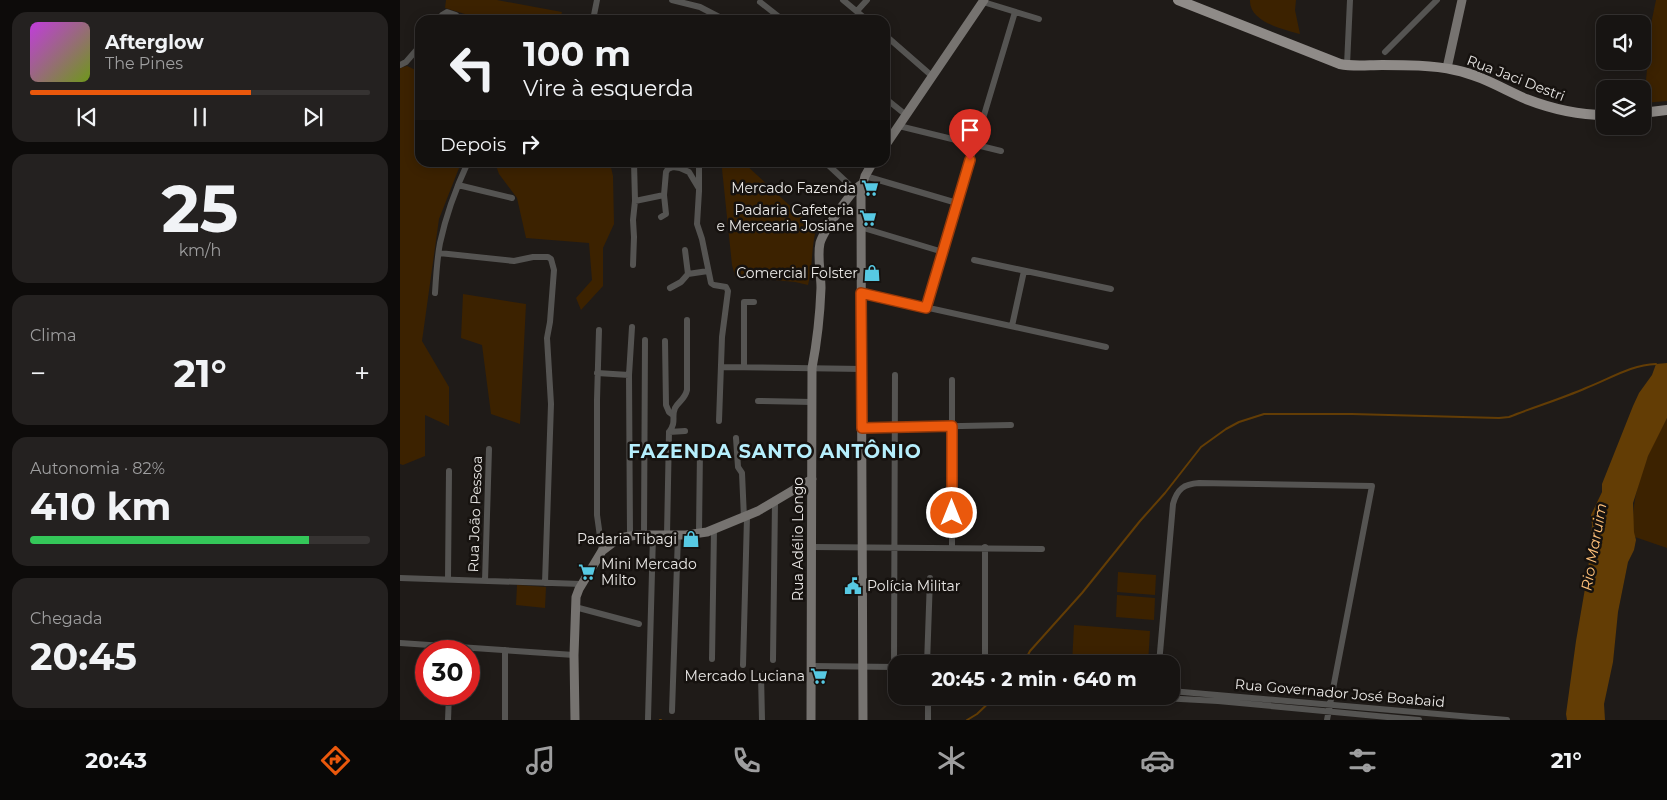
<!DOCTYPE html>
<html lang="pt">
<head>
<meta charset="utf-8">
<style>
  :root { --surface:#171412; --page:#242120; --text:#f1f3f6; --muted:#9e9e9f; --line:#363332; --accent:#ea580c }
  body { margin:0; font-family:Montserrat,sans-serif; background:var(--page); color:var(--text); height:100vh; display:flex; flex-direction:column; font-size:19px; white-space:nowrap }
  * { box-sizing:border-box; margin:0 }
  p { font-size:16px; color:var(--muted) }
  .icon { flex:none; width:28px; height:28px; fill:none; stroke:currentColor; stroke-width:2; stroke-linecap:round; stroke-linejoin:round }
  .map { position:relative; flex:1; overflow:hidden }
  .side { display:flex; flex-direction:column; gap:12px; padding:12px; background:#0d0b0a; width:400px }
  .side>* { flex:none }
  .guide { position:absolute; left:15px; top:15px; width:475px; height:152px; border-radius:15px; box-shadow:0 2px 12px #0003,0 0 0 1px var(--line); background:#171412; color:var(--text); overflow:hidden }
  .tools { position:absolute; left:1196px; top:15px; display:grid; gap:10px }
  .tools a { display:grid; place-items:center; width:55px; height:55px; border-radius:10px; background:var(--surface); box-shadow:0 2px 12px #0003,0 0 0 1px var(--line); font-size:25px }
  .speed { position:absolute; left:15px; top:640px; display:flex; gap:10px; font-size:25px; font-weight:700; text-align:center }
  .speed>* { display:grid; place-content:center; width:65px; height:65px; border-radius:50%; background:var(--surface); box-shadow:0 2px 12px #0003,0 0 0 1px var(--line); line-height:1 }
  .speed .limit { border:8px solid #d22; background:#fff; color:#111 }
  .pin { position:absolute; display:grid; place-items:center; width:42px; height:42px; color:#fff; margin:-51px -21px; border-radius:50% 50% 50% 0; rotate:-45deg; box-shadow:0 0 5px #0007 }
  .pin .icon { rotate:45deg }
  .me { position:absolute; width:55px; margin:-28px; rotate:0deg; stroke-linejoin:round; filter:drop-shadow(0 0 4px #0008) }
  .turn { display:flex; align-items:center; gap:18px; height:105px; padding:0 25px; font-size:22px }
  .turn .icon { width:65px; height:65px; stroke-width:2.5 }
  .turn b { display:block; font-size:35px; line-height:42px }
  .then { display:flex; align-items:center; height:48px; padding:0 25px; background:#0003; gap:10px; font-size:19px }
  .big { font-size:38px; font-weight:700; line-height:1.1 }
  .side .card { flex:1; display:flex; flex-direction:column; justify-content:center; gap:8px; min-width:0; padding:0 18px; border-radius:15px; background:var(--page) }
  .side .dial { align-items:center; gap:0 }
  .dial b { font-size:65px; line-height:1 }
  .song { display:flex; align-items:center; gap:15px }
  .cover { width:60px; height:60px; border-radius:8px; background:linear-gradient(135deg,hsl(290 70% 55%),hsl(80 70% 35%)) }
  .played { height:5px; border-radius:2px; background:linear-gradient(90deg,var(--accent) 65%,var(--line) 65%) }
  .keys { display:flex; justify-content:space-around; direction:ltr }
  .heat { display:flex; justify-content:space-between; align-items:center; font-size:28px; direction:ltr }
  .charge { height:8px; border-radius:4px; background:linear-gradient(90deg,#34c759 82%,var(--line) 0) }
  .trip { position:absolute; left:488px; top:655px; width:292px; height:50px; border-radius:15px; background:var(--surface); box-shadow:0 2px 12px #0003,0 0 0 1px var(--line); font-weight:700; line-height:50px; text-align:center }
  .tab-bar { display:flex; height:80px; justify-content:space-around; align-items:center; background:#090807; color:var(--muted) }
  .tab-bar .icon { width:35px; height:35px }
  .tab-bar .selected { color:var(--accent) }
  .tab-bar b { font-size:22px; color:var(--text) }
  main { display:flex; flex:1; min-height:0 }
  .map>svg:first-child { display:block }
  .green { fill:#3c2200 }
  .water { fill:#633d05 }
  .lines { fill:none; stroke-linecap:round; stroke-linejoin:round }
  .stream { stroke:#633d05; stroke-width:2 }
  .street { stroke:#555452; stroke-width:6 }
  .secondary { stroke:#767370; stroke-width:9 }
  .primary { stroke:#8f8b88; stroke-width:10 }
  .route-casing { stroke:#983908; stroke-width:12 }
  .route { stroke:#ea580c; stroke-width:9 }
  .labels { text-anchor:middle; stroke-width:5; stroke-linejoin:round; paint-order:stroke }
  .street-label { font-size:14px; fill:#eae8e6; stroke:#16120f }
  .poi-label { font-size:14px; fill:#eae8e6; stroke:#16120f; text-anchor:end }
  .water-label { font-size:15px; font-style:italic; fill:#ffc17a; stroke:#16120f }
  .district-label { font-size:19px; font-weight:bold; letter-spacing:1px; fill:#b5eefc; stroke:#16120f }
</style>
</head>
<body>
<main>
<section class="side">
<div class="card">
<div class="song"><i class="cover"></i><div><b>Afterglow</b><p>The Pines</p></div></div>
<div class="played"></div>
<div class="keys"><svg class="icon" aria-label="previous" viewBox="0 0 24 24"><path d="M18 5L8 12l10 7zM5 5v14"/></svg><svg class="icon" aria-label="pause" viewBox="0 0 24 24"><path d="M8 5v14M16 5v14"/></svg><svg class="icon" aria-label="next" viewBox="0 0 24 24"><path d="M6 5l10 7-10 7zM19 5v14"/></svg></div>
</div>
<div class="card dial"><b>25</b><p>km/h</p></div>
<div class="card"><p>Clima</p>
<div class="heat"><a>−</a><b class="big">21°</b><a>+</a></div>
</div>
<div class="card"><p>Autonomia · 82%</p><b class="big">410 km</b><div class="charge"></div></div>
<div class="card"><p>Chegada</p><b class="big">20:45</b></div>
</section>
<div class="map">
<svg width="1267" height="720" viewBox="0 0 1267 720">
  <rect width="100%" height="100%" fill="#1f1b18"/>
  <path class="green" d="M46,0h51l65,12 -2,8h-75l-40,-12z
    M850,0h46l-1,10 5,24c-17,-5 -51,-12 -50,-34z
    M1256,0h11v101l-23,2 7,-79z
    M7,66l13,6v90l41,1 -22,56 -17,122 27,46v39l-24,-11v41l-22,9 -3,-1v-396z
    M95,163h115l3,13 1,48 -11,24v38l-22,24 -5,-12 16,-18 -3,-37 -63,-5 -9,-40 -18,-24z
    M323,163h21l72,67c-5,18 -3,37 -8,55l-13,-3 -60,-6 -3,-11 -10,-96z
    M63,294l63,10 -6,120 -29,-10 -9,-69 -21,-7z
    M1267,418v130l-32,-11c-9,-32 14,-91 32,-119z
    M718,572l38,3 -1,20 -38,-3z
    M117,585l29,2 -1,21 -29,-3z
    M717,595l38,3 -1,22 -38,-3z
    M674,625l76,6 -2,33h-76z"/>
  <path class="water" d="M1267,363v55l-19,38 -15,47 1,29 2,8 -2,10 -6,12 -10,50 -5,50 -9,42 1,16h-38l-1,-6 10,-73 12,-70 4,-46 -1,-10 11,-23v-8l31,-78 6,-13 13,-18 4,-11z"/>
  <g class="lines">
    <path class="stream" d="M623,664l7,-13 52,-58 58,-72 25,-28 36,-46 25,-18 13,-7 25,-8h88l147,4 10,-1c25,-10 52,-18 77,-29 24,-9 44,-23 70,-24
      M260,720h1
      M567,720l10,-6 19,-18"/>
    <path class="street" d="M272,0l28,7 25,13
      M443,0l24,20
      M360,2l23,18
      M583,2l56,17
      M457,11l10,-11
      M38,20l4,-5 5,-3 9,3
      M193,20l4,-20
      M485,35l47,41
      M985,52l52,-52
      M0,65l6,-3 14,-16
      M947,65l3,-65
      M485,98l21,17
      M499,126l102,25
      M299,162v29l-2,33 5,15 9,44 3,2 12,2 2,4 -6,46 -3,84
      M425,162l30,28
      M465,176l92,27
      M58,185l54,13
      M235,201l29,-6 2,-23 2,-3 5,-2 7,1 9,4 9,15
      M261,217l5,-3 -2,-19
      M460,227l83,25
      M285,250l3,24
      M39,253l75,8 19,-4h15l3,2 3,11 -4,52 -3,16 4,66 -6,179
      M574,260l137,29
      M233,265l1,-28 -1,-17 2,-19 -1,-39
      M270,288l11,-6 7,-8 20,-3
      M35,293c1,-17 2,-34 5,-50 6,-28 16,-55 28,-81
      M461,293l245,54
      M526,308l89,-296
      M612,326l12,-55
      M199,330l-2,70v115l5,36
      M265,341l1,64 3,7 4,3
      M322,367l141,2
      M344,367v-65h10
      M197,373l32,2
      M358,401l54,1
      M462,428l149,-3
      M269,432l16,-1
      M336,438l2,29 4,6 2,45
      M299,533l1,-83
      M244,535l1,-195
      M267,535l2,-103c8,-10 2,-15 6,-24 4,-7 10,-9 12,-18v-70
      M230,536l-1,-161 3,-48
      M412,547l230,2
      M552,547v-167
      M0,578l181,6
      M48,579l1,-108
      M85,581l4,-132
      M175,607l64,17
      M0,643l174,12
      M312,659l2,-130
      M373,660l2,-159
      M527,664l3,-86
      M585,664v-117
      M759,664l14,-160c4,-15 11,-20 26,-21l173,3 -45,234
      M343,665l4,-148
      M411,666l85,1
      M494,667l1,-292
      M361,674l1,46
      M771,691l336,29
      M528,696v24
      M758,696l4,2 56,3 201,19
      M272,711l6,-176
      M248,719l5,-184
      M48,720l1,-26
      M105,720v-70"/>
    <path class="secondary" d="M1047,68l15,-68
      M485,146l99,-146
      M175,720l-1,-65 2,-58 3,-8 23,-38 17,-13 18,-3h49l21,-3 51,-21 54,-32
      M411,720l1,-352c5,-26 8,-53 9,-80 0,-14 -4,-31 -1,-45 3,-11 33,-55 42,-59
      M463,720c-2,-176 -1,-352 -2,-528l4,-16 8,-14"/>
    <path class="primary" d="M778,0l162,64c14,3 28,1 42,1 24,0 50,0 73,5 25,5 48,19 71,29 26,10 52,16 79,16
      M1242,113l25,-3"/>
  </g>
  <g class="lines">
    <g class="route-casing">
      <path id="route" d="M552,513v-87l-90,2 -1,-135 65,15 44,-148"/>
    </g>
    <use href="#route" class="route"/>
  </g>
  <defs>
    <g id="supermarket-bare" transform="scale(1.35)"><path d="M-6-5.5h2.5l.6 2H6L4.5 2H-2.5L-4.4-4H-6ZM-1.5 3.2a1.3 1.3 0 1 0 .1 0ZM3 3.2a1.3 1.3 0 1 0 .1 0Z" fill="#57c9e3" stroke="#16120f" stroke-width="2.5" paint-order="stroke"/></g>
    <g id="shop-bare" transform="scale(1.35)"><path d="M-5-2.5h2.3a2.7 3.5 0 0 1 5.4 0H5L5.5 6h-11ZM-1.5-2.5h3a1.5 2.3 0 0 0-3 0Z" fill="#57c9e3" stroke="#16120f" stroke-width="2.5" paint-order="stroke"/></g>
    <g id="civic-bare" transform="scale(1.35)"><path d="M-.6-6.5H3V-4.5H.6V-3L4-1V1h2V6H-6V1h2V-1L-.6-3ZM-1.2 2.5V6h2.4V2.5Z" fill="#57c9e3" stroke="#16120f" stroke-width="2.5" paint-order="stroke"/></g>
  </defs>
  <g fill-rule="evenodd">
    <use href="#supermarket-bare" x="470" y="188"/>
    <use href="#supermarket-bare" x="468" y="218"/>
    <use href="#shop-bare" x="472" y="273"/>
    <use href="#shop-bare" x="291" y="539"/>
    <use href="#supermarket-bare" x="187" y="572"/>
    <use href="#civic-bare" x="453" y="586"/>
    <use href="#supermarket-bare" x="419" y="676"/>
  </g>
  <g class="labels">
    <g class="street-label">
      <text transform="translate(1116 78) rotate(21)" y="5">Rua Jaci Destri</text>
      <text transform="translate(75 514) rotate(-88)" y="5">Rua João Pessoa</text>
      <text transform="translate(398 539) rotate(-90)" y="5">Rua Adélio Longo</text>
      <text transform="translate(940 693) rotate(5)" y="5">Rua Governador José Boabaid</text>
    </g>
    <g class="poi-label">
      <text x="456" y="193">Mercado Fazenda</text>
      <text x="454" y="215">Padaria Cafeteria<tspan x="454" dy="16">e Mercearia Josiane</tspan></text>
      <text x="458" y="278">Comercial Folster</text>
      <text x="277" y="544">Padaria Tibagi</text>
      <text x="201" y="569" text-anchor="start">Mini Mercado<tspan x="201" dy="16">Milto</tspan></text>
      <text x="467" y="591" text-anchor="start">Polícia Militar</text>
      <text x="405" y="681">Mercado Luciana</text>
    </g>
    <g class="water-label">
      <text transform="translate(1194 547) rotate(-80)" y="5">Rio Maruim</text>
    </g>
    <g class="district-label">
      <text x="375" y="458">FAZENDA SANTO ANTÔNIO</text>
    </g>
  </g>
</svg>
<div class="tools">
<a><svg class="icon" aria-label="sound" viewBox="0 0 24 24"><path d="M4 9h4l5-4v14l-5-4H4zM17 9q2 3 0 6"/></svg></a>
<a><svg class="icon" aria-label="layers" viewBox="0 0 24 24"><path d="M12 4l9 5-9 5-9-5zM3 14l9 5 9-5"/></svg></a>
</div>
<div class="speed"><div class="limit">30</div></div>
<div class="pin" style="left:570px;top:160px;background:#d93025"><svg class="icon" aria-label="arrive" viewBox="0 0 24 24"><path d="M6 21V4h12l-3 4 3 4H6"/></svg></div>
<svg class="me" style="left:552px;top:513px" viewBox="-20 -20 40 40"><circle r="17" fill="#ea580c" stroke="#fff" stroke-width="3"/><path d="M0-11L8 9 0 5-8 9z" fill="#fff"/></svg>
<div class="trip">20:45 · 2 min · 640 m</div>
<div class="guide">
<div class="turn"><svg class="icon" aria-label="left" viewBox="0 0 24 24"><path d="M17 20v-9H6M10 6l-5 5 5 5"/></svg><div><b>100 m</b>Vire à esquerda</div></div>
<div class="then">Depois<svg class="icon" aria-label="right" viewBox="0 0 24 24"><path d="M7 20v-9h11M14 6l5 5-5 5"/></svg></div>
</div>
</div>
</main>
<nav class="tab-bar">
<b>20:43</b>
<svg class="icon selected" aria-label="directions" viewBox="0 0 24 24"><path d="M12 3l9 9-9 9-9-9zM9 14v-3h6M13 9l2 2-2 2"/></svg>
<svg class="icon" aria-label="music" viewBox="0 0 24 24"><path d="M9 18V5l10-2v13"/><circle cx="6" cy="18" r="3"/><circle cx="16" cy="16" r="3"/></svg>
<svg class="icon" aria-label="phone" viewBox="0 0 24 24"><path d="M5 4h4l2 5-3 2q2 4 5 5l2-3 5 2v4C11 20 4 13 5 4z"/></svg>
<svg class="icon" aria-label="climate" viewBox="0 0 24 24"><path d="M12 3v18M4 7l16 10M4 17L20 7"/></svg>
<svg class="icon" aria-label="car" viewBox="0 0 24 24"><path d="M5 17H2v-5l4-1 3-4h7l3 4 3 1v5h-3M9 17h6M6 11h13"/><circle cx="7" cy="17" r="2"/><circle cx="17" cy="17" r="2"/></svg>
<svg class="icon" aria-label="filters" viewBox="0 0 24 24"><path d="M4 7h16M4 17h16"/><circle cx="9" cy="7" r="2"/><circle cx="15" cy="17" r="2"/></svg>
<b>21°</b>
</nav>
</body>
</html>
